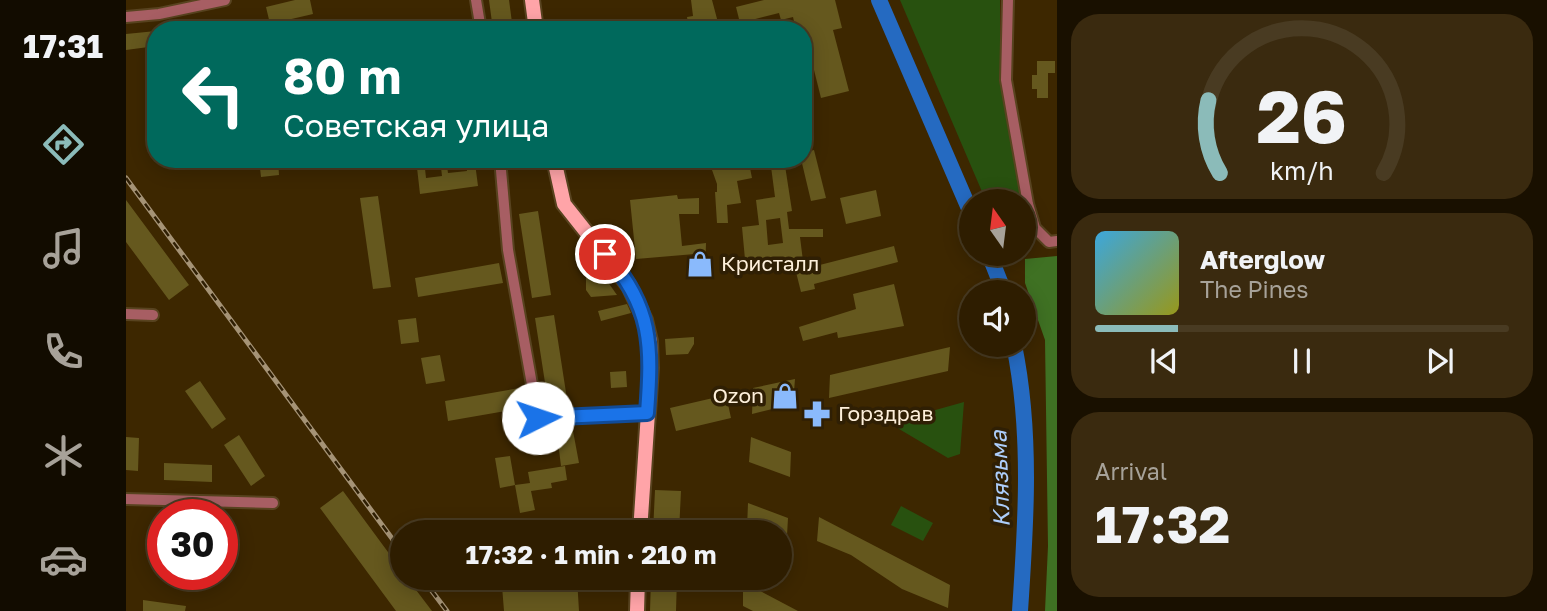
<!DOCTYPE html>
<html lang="en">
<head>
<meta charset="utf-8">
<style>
  :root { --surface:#2e1d00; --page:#3a2a0f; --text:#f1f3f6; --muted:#a7a299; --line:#493b22; --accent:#8bbbb9 }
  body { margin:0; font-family:"Golos Text",sans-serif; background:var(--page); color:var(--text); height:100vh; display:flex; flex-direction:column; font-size:26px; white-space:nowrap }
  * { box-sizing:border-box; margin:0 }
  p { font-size:23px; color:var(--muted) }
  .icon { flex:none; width:38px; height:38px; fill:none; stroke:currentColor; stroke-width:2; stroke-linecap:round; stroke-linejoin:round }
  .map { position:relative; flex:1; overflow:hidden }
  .drawer { display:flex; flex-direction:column; gap:14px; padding:14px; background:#191000; width:490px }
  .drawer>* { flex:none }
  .top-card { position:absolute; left:21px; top:21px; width:665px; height:147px; border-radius:28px; box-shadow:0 4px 18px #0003,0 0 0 2px var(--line); background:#00695c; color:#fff; overflow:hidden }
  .needle { width:46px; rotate:346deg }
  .controls { position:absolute; left:833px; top:189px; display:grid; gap:14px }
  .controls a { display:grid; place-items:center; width:77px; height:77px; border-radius:50%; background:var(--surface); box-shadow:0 4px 18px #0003,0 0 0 2px var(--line); font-size:35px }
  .speed { position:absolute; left:21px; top:499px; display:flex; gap:14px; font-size:35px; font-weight:700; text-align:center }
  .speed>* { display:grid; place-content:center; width:91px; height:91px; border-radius:50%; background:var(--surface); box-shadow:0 4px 18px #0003,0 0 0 2px var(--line); line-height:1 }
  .speed .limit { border:10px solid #d22; background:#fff; color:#111 }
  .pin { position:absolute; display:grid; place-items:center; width:60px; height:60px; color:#fff; margin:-30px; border:4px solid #fff; border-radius:50%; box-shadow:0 2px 7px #0007 }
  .me { position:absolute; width:77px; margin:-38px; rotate:86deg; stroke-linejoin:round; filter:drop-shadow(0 0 5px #0008) }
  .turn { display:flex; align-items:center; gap:24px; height:147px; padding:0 21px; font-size:32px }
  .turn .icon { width:91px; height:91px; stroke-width:2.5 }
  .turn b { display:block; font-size:49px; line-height:60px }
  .big { font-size:52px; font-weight:700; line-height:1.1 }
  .drawer .tile { flex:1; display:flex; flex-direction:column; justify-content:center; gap:10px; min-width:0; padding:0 24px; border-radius:28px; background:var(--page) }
  .drawer .dial { align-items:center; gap:0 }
  .dial svg { height:182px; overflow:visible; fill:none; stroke:var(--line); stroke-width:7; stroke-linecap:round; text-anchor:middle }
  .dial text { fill:var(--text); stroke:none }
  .song { display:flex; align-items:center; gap:21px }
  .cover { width:84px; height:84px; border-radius:10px; background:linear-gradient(135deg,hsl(200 70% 55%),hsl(60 70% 35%)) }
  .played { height:7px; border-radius:4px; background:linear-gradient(90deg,var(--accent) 20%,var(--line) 20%) }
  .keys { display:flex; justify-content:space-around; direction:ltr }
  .trip { position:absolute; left:264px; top:520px; width:402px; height:70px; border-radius:35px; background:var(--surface); box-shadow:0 4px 18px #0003,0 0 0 2px var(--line); font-weight:700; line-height:70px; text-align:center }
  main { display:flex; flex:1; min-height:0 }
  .tabs { display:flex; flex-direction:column; width:126px; justify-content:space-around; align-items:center; background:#120c00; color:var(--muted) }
  .tabs .icon { width:49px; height:49px }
  .tabs .on { color:var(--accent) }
  .tabs b { font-size:32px; color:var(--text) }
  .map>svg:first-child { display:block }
  .green { fill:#28510f }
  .forest { fill:#3f7123 }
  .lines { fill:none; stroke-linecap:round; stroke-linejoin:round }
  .river { stroke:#256ac1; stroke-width:16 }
  .building { fill:#65581e; fill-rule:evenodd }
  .minor-casing { stroke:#58431f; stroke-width:14 }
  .major-casing { stroke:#58431f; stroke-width:18 }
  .minor { stroke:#a75e63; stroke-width:10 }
  .major { stroke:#ffa4a8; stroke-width:14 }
  .rail-casing { stroke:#a59376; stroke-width:5 }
  .rail { stroke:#2f1f04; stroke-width:2.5; stroke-dasharray:8; stroke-linecap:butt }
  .route-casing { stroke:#114b97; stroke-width:18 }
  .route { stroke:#1a73e8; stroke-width:12 }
  .labels { text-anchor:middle; stroke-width:7; stroke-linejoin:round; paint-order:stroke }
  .poi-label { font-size:21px; fill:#fdefda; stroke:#2f1f04; text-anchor:start }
  .water-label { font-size:23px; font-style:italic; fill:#adcefb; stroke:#2f1f04 }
</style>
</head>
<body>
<main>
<nav class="tabs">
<b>17:31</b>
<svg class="icon on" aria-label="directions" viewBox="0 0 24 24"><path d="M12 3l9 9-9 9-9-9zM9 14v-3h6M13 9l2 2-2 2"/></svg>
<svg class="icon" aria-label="music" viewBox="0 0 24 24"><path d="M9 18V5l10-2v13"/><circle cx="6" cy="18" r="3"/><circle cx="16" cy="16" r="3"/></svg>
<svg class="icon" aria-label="phone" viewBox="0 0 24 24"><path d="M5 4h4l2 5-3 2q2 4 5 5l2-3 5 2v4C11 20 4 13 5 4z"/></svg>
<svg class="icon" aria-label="climate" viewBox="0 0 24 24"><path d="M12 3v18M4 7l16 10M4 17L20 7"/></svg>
<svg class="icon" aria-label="car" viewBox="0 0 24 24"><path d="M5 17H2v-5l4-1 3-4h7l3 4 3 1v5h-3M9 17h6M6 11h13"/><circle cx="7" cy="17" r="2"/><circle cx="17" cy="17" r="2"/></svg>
</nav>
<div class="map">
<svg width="931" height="611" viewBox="0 0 931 611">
  <rect width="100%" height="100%" fill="#3d2700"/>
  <path class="green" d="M774,0h100v82l29,142 -5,1v-24h-38z
    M838,402l-4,52 -12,4 -59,-35z
    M775,506l32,17 -10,18 -32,-16z"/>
  <path class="forest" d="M931,256v355h-12l3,-65 -3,-206 -20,-57v-24z"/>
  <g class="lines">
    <path class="river" d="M753,0l92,213
      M863,254l15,38
      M888,345c18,87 12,178 6,266"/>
  </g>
  <path class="building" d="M169,0h15l3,14 -43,10 -4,-17z
    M363,0h20l4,30h-20z
    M565,0h21l8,30h-31l-2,-13 6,-1z
    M638,0h71l7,28 -9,2 16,61 -28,7 -13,-52 -5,1v-17h-7l-3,-13 -12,3 -2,-7 -39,10 -4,-16z
    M30,31v15l-30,4v-16z
    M911,61h18v12h-7v25h-11v-9h-5v-14h5z
    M688,150l12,48 -15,3 -10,-42h2v-6z
    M133,159h19l1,16 -18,2z
    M290,159h8l2,19 16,-2 -2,-17h6l2,14 19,-2 -1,-7 9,-1 3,23 -58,8z
    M644,159h14l8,52 -5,1 2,17h34v8h-23l4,32 90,-23 4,16 -84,22 1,5 -14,3 -7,-28 -48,6 -4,-43 17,-2 -3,-25 19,-3zM654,218l3,25 -15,2 -2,-25z
    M623,163l3,15 -15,3 4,22 -14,2 1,18h-11l-2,-31h2v-8l-5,-14z
    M750,190l5,26 -35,8 -6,-26z
    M551,195l1,4 21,-1v16h-20l3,32 24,-3 -1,31h-11l1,-20 -59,5 -6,-59z
    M252,196l13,91 -18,2 -13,-91z
    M0,200l63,85 -20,15 -43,-58z
    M412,211l13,84 -19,3 -13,-84z
    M373,263l4,20 -85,14 -3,-19z
    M465,269l14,9 12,17 -26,2 -5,-7v-20z
    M768,284l10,42 -66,12 -1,-6 -34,9 -4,-14 57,-18 -3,-15z
    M501,304l4,9 -30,8 -3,-10z
    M428,315l13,84 -19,3 -13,-84z
    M290,318l3,24 -18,2 -3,-24z
    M568,337v7l-6,10 -22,1 -1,-16z
    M824,347l-2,24 -119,27 1,-23z
    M314,355l5,26 -19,3 -5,-26z
    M500,371l1,16 -16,1 -1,-16z
    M669,379l-2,25 -41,10 1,-26z
    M74,381l26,38 -14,10 -27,-38z
    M399,387l3,20 -80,14 -3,-20z
    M600,395l5,23 -55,13 -6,-23z
    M447,431l6,32 -18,3 -4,-32z
    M113,435l26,41 -14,10 -27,-41z
    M0,437l13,1 -1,33 -12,-1z
    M625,437l40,15 -1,25 -41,-15z
    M384,456l5,29 -15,3 -5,-30z
    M38,463l48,2v17l-48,-2z
    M439,466l2,14 -16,3 1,5 -21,3 4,19 -15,3 -5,-28 15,-2 -2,-11z
    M529,490l26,1 -2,41h-26z
    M217,491l59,80v7h5l25,33h-36l-76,-103z
    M622,503l40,15 -2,35h-6v-21h-23l-10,-4z
    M693,517l131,68 -2,23 -46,-19 -51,-34 -34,-14z
    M451,578l2,33h-75l-2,-25 14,-1v-5z
    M525,578h26l-1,33h-26z
    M617,582l55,29h-45l-10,-5z
    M17,600l43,6 -1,5h-42z"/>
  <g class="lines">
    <g class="minor-casing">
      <path id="minor" d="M350,0l5,30
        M882,0l-2,80 22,124 7,24 14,14 8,-1
        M0,17l33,-3 66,-14
        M374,159l8,91 30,168 109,-5
        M0,314l27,1
        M0,499l147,4"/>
    </g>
    <g class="major-casing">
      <path id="major" d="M406,0l4,30
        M428,159l10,45 65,82 16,34 5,21 1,27 -11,164
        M511,611l1,-33"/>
    </g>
    <use href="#minor" class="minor"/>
    <use href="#major" class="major"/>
    <g class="rail-casing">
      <path id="rail" d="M0,178l276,374
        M296,578l25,33"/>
    </g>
    <use href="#rail" class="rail"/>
  </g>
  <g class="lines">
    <g class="route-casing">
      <path id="route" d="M412,418l109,-5c5,-66 6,-107 -42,-159"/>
    </g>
    <use href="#route" class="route"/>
  </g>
  <defs>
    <g id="shop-bare" transform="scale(2.1)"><path d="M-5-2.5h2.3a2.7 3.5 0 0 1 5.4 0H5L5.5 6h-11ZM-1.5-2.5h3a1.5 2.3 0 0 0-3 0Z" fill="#8abafc" stroke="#2f1f04" stroke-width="2.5" paint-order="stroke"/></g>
    <g id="pharmacy-bare" transform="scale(2.1)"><path d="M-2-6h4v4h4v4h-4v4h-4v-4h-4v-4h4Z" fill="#8abafc" stroke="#2f1f04" stroke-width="2.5" paint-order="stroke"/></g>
  </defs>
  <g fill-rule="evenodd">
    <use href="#shop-bare" x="574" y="264"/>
    <use href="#shop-bare" x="659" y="396"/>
    <use href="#pharmacy-bare" x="691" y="414"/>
  </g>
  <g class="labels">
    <g class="poi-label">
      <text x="595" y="271">Кристалл</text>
      <text x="638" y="403" text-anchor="end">Ozon</text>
      <text x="712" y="421">Горздрав</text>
    </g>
    <g class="water-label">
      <text transform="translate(874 479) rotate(-92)" y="8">Клязьма</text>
    </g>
  </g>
</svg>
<div class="controls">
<a><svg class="needle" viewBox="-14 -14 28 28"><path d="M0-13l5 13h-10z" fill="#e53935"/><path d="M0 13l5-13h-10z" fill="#a7a299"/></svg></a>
<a><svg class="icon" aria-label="sound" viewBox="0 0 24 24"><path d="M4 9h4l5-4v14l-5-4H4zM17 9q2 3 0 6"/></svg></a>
</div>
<div class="speed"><div class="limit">30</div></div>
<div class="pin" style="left:479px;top:254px;background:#d93025"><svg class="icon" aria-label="arrive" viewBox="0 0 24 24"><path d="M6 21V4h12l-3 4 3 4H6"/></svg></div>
<svg class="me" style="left:412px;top:418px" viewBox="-20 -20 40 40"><circle r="19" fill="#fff"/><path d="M0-13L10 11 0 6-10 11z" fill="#1a73e8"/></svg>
<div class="trip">17:32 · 1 min · 210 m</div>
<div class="top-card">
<div class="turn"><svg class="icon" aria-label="left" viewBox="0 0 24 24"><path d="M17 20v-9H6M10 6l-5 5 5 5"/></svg><div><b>80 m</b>Советская улица</div></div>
</div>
</div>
<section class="drawer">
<div class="tile dial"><svg viewBox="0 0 100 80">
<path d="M14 69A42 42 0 1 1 86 69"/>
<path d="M14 69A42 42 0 0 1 9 37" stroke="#8bbbb9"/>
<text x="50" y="56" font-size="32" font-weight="700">26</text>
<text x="50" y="72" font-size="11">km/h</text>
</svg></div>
<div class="tile">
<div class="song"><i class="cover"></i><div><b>Afterglow</b><p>The Pines</p></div></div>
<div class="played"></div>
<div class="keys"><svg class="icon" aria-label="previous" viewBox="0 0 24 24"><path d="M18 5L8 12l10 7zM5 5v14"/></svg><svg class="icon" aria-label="pause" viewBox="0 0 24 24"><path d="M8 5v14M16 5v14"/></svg><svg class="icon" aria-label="next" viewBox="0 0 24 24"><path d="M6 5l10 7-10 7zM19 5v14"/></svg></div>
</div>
<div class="tile"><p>Arrival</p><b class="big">17:32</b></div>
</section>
</main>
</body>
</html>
